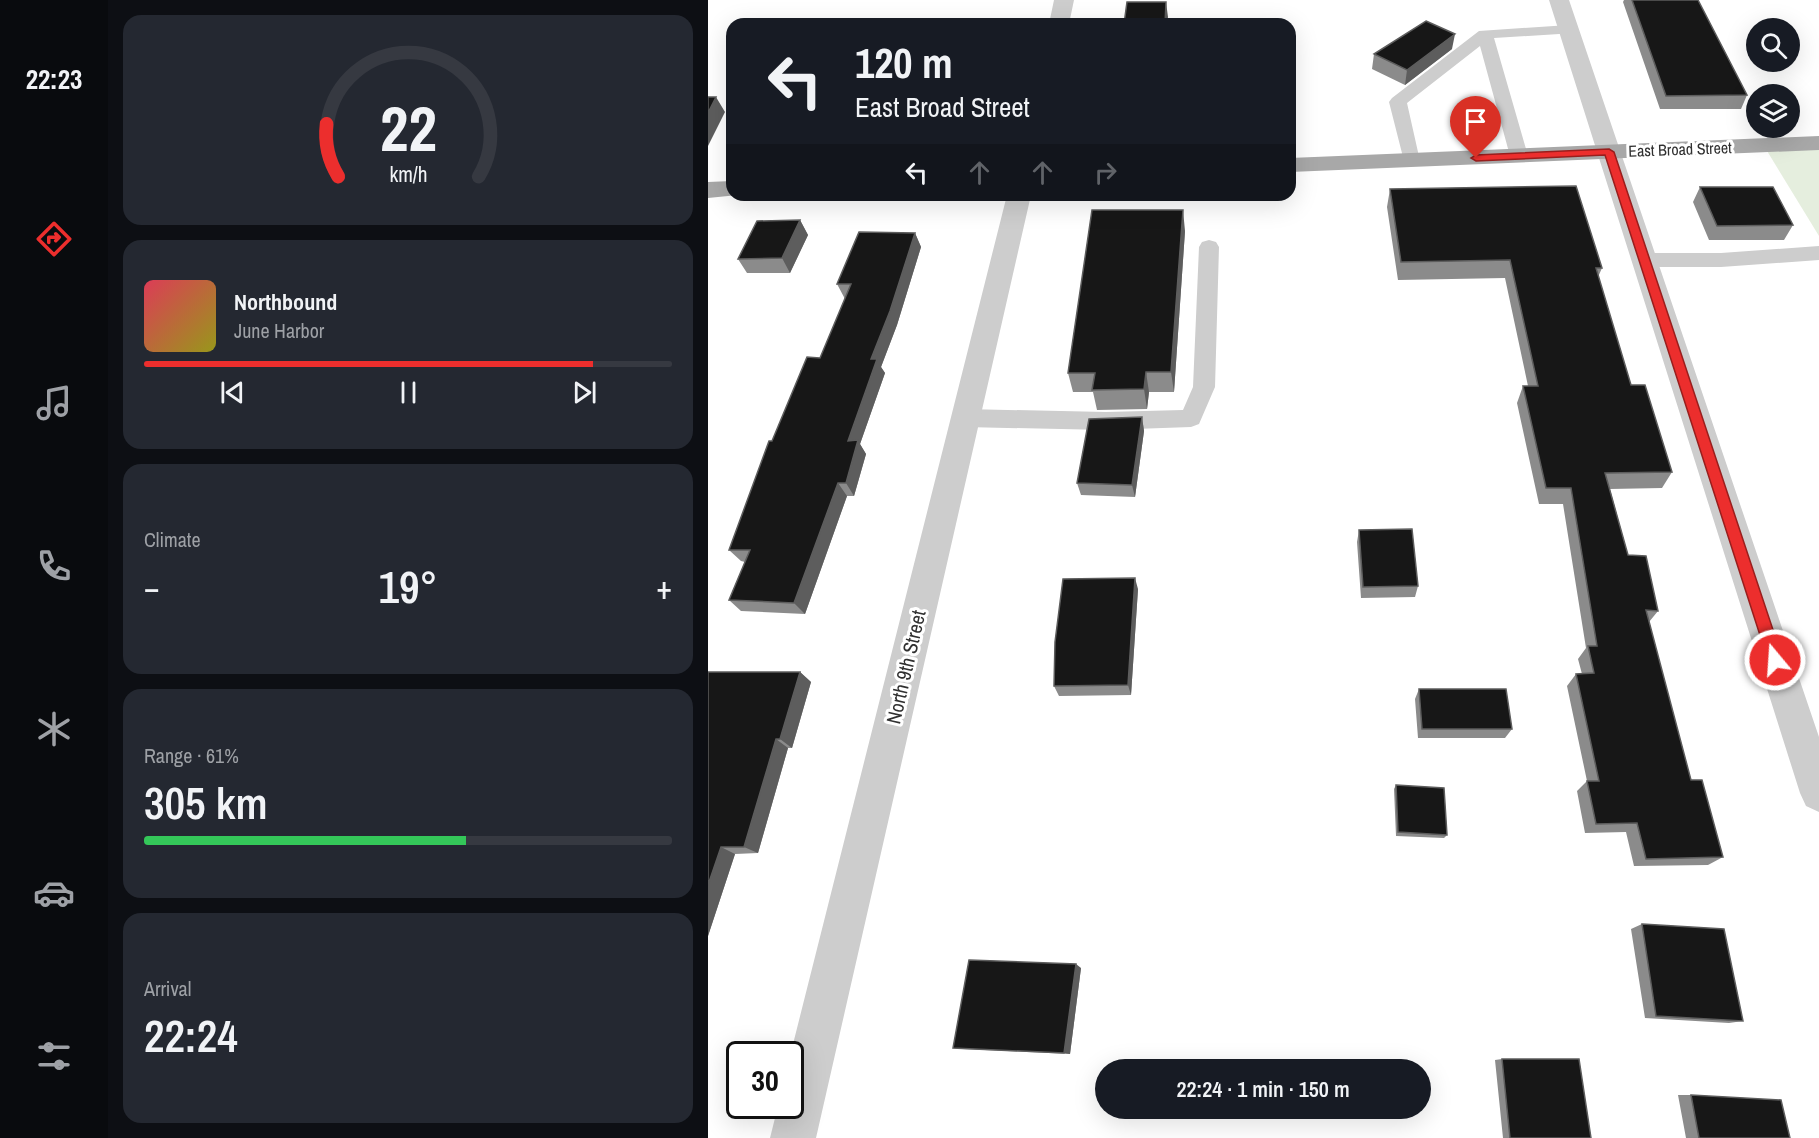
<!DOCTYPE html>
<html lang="en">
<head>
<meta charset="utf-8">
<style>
  :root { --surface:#171b24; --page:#242831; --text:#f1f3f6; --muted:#9ea1a6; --line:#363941; --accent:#ec2e2d }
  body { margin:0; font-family:"Archivo Narrow",sans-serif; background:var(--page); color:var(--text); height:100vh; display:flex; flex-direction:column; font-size:22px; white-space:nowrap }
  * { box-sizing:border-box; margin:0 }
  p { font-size:20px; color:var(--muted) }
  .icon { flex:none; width:33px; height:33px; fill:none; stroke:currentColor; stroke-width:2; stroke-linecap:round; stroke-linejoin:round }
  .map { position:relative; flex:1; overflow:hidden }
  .details { display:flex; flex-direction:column; gap:15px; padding:15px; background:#0d0f14; width:600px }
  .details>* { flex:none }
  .hud { position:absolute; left:18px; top:18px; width:570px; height:183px; border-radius:18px; box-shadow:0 6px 24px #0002; background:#171b24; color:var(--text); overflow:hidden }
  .tools { position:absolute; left:1038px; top:18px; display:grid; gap:12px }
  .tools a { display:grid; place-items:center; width:54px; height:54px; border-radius:50%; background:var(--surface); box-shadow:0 6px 24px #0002; font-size:30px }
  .speed { position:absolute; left:18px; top:1041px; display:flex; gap:12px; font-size:30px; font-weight:700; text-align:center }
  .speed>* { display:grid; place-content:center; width:78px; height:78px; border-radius:50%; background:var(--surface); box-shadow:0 6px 24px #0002; line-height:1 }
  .speed .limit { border:3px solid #111; border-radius:9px; background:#fff; color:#111 }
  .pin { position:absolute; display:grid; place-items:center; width:51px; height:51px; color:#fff; margin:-62px -26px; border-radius:50% 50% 50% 0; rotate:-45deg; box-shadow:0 0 6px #0007 }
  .pin .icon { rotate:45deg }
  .me { position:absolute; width:66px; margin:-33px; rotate:342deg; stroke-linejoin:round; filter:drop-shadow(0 0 4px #0008) }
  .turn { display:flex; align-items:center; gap:21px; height:126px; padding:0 30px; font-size:27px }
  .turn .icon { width:78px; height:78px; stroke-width:2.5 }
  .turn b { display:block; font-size:42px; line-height:51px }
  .lanes { display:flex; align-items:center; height:57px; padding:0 30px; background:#0003; justify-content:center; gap:30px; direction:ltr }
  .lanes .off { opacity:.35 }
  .big { font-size:45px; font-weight:600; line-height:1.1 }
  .details .tile { flex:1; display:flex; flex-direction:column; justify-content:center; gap:9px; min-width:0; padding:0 21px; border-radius:18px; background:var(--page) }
  .details .dial { align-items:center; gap:0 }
  .dial svg { height:156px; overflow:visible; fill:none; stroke:var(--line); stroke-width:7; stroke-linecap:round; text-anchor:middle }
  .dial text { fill:var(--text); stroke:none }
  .song { display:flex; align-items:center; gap:18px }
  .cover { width:72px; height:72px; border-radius:9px; background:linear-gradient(135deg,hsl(350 70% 55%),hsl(60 70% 35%)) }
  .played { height:6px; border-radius:3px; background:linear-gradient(90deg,var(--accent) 85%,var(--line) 85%) }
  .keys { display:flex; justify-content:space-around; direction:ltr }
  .heat { display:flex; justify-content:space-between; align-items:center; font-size:33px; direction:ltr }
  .charge { height:9px; border-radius:4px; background:linear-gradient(90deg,#34c759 61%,var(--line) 0) }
  .trip { position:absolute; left:387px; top:1059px; width:336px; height:60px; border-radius:30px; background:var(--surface); box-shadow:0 6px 24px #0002; font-weight:600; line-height:60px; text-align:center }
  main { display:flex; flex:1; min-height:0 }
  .menu { display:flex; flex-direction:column; width:108px; justify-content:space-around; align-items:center; background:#090b0e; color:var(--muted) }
  .menu .icon { width:42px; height:42px }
  .menu .on { color:var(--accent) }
  .menu b { font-size:27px; color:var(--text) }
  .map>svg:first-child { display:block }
  .green { fill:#e5eede }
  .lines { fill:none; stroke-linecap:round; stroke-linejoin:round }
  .lane { fill:#cdcdcd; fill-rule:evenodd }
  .street { fill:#cdcdcd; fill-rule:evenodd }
  .primary { fill:#a8a8a8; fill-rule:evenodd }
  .wall { fill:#8b8b8b }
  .shaded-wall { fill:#5d5d5d }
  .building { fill:#171717; stroke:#5d5d5d; stroke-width:1.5 }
  .route { fill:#ec2e2d; stroke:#991e1d; stroke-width:1.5 }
  .labels { text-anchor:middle; stroke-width:6; stroke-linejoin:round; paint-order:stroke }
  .far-street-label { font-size:16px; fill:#303030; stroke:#fff }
  .street-label { font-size:20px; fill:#303030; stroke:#fff }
</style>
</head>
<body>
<main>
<nav class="menu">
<b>22:23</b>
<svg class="icon on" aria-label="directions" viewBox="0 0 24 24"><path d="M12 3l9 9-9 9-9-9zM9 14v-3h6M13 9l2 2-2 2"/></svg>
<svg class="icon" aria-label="music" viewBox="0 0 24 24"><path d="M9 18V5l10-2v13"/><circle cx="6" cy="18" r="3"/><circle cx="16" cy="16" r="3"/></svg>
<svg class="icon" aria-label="phone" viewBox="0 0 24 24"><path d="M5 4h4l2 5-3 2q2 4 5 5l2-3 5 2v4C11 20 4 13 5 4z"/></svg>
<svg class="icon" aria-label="climate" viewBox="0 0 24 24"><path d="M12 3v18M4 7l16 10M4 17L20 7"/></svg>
<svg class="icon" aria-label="car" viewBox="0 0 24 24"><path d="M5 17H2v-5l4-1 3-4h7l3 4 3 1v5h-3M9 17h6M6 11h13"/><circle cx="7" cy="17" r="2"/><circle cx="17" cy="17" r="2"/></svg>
<svg class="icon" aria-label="filters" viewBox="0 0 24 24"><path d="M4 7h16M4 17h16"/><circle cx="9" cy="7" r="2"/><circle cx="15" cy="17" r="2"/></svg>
</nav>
<section class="details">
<div class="tile dial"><svg viewBox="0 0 100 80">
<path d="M14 69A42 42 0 1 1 86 69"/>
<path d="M14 69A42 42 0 0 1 8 42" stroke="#ec2e2d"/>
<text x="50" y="56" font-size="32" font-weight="700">22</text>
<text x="50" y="72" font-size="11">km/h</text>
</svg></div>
<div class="tile">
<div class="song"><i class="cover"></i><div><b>Northbound</b><p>June Harbor</p></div></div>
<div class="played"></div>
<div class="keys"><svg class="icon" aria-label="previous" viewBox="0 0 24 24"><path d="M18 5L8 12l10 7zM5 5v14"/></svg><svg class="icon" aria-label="pause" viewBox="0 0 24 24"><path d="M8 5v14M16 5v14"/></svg><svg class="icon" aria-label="next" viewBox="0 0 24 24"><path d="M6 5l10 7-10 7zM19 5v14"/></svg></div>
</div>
<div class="tile"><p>Climate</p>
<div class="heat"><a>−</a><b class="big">19°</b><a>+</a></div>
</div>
<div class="tile"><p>Range · 61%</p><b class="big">305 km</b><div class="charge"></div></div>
<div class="tile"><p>Arrival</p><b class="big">22:24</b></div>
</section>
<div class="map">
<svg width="1111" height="1138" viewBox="0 0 1111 1138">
  <rect width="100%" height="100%" fill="#fff"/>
  <path class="green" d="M1111,143v93l-55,-90z"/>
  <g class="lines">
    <path class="lane" d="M861,25l8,5 -2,3 -81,5 34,118 -3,4h-12l-3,-4 -30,-110 -73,57 13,58 -3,4h-12l-16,-63 3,-4 87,-67z
      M501,240l7,2 3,5 -4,140 -16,37 -8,3 -85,3 -141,-3 -8,-3 -3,-6 3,-6 8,-3 141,3 77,-2 10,-23 6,-140 3,-5z
      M1111,246v14l-98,7h-77l-7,-2 -3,-5 3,-5 7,-2h77z"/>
    <path class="street" d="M346,0h20l-5,24h-20z
      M841,0h20l250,737v75l-13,-6 -6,-13z
      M299,195h24l-215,943h-46l8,-32h12v-50z"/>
    <path class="primary" d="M1111,136v14l-529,22v-14z
      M24,181v14h6l-30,3v-16z"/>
  </g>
  <path class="wall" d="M916,0h74l49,95 -6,14h-81l-37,-107z
    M744,49l-47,36 -33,-16 2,-15z
    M992,187l93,38 -9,15h-75l-16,-38z
    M682,189l212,79 -4,9 33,108 41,87 -10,16 -52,1 18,66 30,56 -9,11 42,158 32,77 -15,8 -74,1 -8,-34 -41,1 -8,-42 10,-10 -20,-95 9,-12h6l-4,-15 8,-11 -23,-144h-24l-22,-101 6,-17h5l-23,-108 -107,2 -11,-73z
    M92,220l8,15 -18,38h-43l-9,-14z
    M477,231l-11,161h-25l-2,17 -50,1 -4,-18h-20l-5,-19z
    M207,233l6,14 -24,78 -16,42 4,6 -25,71 6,10 -12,42h-7l-42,118 -64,-3 -12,-11 16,-38 -4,-1 -12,-11 43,-109 48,-83 25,-59 -8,-15z
    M434,417l2,14 -9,66 -54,-2 -4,-12z
    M651,530l59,56 -3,11 -54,1 -4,-56z
    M430,589l-7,106 -72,1 -5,-10z
    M0,672h92l11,10 -19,66h-4l-30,105 -23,1 -27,82z
    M711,689l93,40 -7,9h-87l-3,-39z
    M688,785l51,50 -3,3 -48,-2 -2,-47z
    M934,924l101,97 -14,2 -84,-5 -14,-89z
    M373,968l-11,86 -108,-5 -9,-1z
    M794,1059l89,79h-88l-8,-78z
    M970,1095h13l99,43h-104z"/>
  <path class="shaded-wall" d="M458,2l2,15 -1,7h-2z
    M747,34l-3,15 -47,36 2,-15z
    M8,97l9,15 -17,34v-33z
    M475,210l2,21 -11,161 -3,-20z
    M92,220l8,15 -18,38 -8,-15z
    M207,233l6,14 -24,78 -16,42 4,6 -25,71 6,10 -12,42 -8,-13 2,-42 23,-82z
    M438,372l3,20 -2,17 -3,-20z
    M434,417l2,14 -9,66 -3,-12z
    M130,483l9,13 -42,118 -11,-11z
    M427,578l3,11 -7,106 -3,-10z
    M92,672l11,10 -19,66 -12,-9z
    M68,739l12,9 -30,105 -14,-6z
    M13,847l14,7 -27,82v-51z
    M368,964l5,4 -11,86 -6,-1z"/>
  <path class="building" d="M924,0h66l49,95 -81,1z
    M419,2h39l-1,22h-41z
    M718,21l29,13 -48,36 -33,-16z
    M0,97h8l-8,16z
    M868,186l26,82h-6l35,117h14l27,87 -67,1 23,82 18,1 12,55 -12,-1 45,170h11l21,77 -77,2 -9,-36 -41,1 -9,-43h12l-23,-107 18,-1 -6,-27h9l-26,-158h-25l-23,-102h15l-28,-126 -109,2 -11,-73z
    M992,187h73l20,38 -76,1z
    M384,210h91l-12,162h-25l-2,17 -52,1 3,-17h-27z
    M92,220l-18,38 -44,1 19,-38z
    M151,232l56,1 -25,78 -19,48h6l-29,82 10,-1 -12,43h-8l-44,120 -65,-3 21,-50h-21l40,-109h3l35,-84 13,1 31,-74h-14z
    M434,417l-10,68 -55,-2 12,-64z
    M704,529l6,57 -55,1 -4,-57z
    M427,578l-7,107 -74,1 1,-44 8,-63z
    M0,672h92l-20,67h-4l-32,108h-23l-13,38z
    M711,689h87l6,40h-90z
    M688,785l48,3 3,47 -49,-3z
    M934,924l82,5 19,92 -87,-5z
    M261,960l107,4 -12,89 -111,-5z
    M794,1059h77l12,79h-81z
    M983,1095l90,5 9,38h-91z"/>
  <path class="route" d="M901,149l5,3 169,508 -2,5 -6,1 -5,-1 -2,-5 -163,-505 -129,6 -5,-3 5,-3z"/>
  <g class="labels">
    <g class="far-street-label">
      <text transform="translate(972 149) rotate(-2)" y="6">East Broad Street</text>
    </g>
    <g class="street-label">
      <text transform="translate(198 667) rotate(-77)" y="7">North 9th Street</text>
    </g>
  </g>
</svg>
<div class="tools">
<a><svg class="icon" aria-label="search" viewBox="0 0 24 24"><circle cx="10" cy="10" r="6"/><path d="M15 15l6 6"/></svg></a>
<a><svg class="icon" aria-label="layers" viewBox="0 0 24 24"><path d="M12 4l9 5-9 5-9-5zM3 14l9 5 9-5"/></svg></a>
</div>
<div class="speed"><div class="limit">30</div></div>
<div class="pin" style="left:768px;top:158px;background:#d93025"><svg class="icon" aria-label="arrive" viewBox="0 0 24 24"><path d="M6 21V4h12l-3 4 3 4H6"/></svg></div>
<svg class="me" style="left:1067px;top:660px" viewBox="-20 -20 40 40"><circle r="17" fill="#ec2e2d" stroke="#fff" stroke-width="3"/><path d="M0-11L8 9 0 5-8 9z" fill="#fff"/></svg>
<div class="trip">22:24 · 1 min · 150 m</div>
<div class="hud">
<div class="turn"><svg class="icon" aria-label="left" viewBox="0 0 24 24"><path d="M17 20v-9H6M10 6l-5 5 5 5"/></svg><div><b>120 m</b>East Broad Street</div></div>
<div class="lanes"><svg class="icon" aria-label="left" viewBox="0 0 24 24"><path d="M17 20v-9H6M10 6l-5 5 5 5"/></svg><svg class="icon off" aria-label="ahead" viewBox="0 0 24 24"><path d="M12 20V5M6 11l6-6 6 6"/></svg><svg class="icon off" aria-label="ahead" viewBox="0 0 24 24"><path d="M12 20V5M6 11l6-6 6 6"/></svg><svg class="icon off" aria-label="right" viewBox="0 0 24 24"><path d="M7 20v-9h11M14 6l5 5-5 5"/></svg></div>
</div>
</div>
</main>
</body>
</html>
